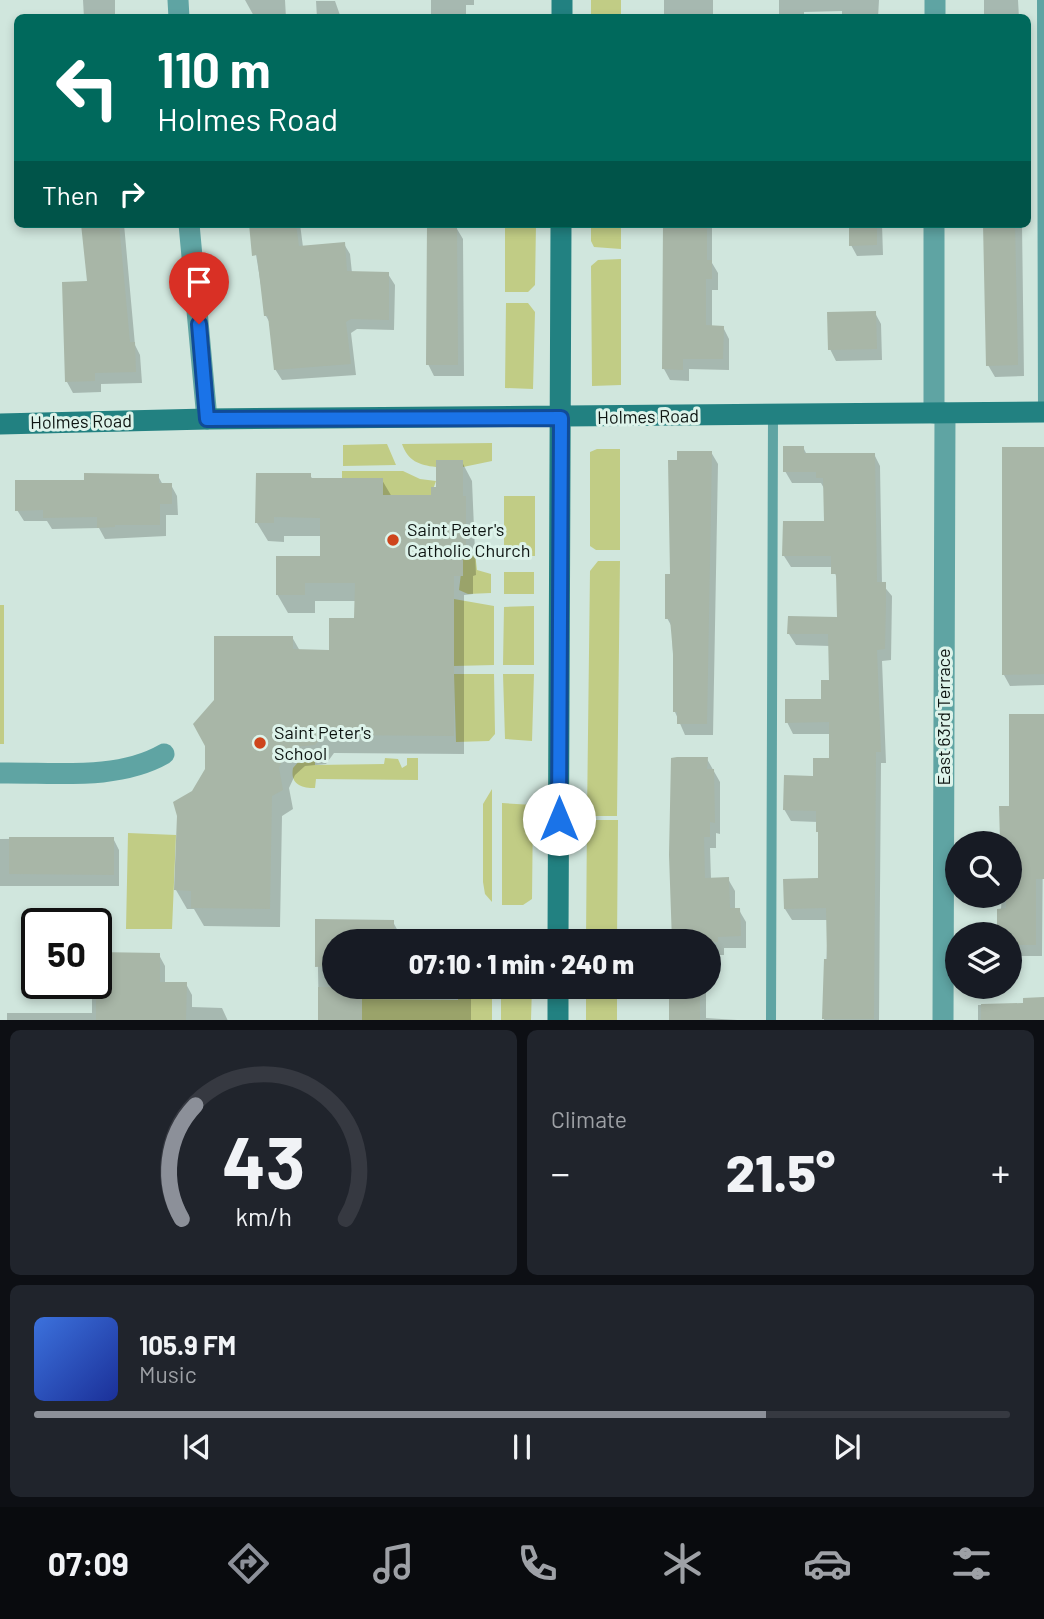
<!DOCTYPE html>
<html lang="en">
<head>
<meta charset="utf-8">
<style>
  :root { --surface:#171b24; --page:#20242c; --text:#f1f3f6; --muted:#9ea1a6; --line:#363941; --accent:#8c9099 }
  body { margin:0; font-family:Barlow,sans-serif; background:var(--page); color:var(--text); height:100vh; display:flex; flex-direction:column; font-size:26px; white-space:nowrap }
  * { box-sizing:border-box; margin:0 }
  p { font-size:23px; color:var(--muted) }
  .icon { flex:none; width:38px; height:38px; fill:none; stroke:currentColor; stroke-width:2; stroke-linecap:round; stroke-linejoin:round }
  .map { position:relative; height:1020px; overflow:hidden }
  .side { display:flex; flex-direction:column; gap:10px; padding:10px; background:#0d0f14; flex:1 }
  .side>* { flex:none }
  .top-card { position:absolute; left:14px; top:14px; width:1017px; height:214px; border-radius:10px; box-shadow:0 4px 10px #0003; background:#00695c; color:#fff; overflow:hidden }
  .tools { position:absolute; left:945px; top:831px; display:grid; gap:14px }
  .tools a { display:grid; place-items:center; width:77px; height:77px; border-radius:50%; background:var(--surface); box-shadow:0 4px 10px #0003; font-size:35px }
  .speed { position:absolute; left:21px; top:908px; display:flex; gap:14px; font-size:35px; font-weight:700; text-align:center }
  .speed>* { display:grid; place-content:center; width:91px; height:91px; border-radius:50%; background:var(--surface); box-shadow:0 4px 10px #0003; line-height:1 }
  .speed .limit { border:4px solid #111; border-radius:10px; background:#fff; color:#111 }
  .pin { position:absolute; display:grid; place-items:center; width:60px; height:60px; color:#fff; margin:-72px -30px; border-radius:50% 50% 50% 0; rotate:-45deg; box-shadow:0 0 7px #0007 }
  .pin .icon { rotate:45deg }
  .me { position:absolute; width:77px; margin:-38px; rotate:0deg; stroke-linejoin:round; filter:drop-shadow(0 0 5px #0008) }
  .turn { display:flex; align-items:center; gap:24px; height:147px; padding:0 28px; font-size:32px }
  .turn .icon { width:91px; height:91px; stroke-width:2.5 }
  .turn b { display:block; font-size:49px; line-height:60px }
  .then { display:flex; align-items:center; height:66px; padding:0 28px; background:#0003; gap:14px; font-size:26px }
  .big { font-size:52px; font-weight:800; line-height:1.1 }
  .side .widget { flex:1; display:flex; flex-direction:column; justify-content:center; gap:10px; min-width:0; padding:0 24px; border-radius:10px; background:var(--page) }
  .side .dial { align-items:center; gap:0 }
  .dial svg { height:182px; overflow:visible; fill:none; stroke:var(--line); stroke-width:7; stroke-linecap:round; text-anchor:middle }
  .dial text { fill:var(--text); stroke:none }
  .song { display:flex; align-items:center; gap:21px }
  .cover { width:84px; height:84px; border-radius:10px; background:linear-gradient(135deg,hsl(220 70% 55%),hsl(230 70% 35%)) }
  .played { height:7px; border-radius:4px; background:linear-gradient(90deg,var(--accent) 75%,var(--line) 75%) }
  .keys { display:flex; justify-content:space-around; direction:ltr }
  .heat { display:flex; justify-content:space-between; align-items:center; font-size:38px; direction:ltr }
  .side .tiles { flex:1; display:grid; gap:10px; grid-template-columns:1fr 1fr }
  .widget:last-child { grid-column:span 2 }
  .trip { position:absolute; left:322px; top:929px; width:399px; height:70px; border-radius:35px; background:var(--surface); box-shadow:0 4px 10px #0003; font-weight:800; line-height:70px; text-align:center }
  .tab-bar { display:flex; height:112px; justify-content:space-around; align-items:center; background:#090b0e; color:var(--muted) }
  .tab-bar .icon { width:49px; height:49px }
  .tab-bar .active { color:var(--accent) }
  .tab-bar b { font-size:32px; color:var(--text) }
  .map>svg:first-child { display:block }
  .green { fill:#c1cc85 }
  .shadow { fill:#0003 }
  .building { fill:#a8b6a7 }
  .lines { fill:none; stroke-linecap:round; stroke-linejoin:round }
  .lane { stroke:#5fa4a3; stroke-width:10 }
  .street { stroke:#5fa4a3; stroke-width:21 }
  .secondary { stroke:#228181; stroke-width:21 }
  .route-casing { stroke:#114b97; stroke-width:18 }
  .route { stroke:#1a73e8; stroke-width:12 }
  .poi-dot { fill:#ce451c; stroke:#ddf3ea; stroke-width:2.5 }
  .labels { text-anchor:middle; stroke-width:6; stroke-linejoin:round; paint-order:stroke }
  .street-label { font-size:18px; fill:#0d1411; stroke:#ddf3ea }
  .poi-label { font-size:18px; fill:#0d1411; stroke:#ddf3ea; text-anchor:start }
</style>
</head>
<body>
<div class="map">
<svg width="1044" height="1021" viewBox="0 0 1044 1021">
  <rect width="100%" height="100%" fill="#d0e6dd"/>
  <path class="green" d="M591,0h30v17h-30z
    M505,224h31l-1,61 -7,7h-23z
    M591,224h30v25l-27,-2 -3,-6z
    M621,259v126l-29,1 -1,-120 7,-6z
    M506,303h22l7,9 -2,77 -28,-1z
    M492,443v18l-29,6 -1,-7h-25l-1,7c-17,-2 -28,-6 -34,-23z
    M387,444l9,21 -53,1v-21z
    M597,449h23v101h-24l-6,-4v-94z
    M342,471h61l17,8 16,2 -5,14h-48v-17h-36l-5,8z
    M504,496h31v60h-31z
    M475,553l2,17 14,4v19l-23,1 -9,-4 4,-33 3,-3z
    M598,561h22l-3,255h-30l3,-245z
    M504,572h30v22h-30z
    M454,599l40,7v59l-40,1z
    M0,605h4v139h-4z
    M534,606v59h-31l1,-58z
    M454,674h40l1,60 -6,7 -33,1z
    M503,674h31l-2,67 -27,-2z
    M385,758l13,1 4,9 5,-3v-7h11v22l-102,-1 -1,9c-14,0 -25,-4 -22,-20l7,-8 15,-1v6l69,-1z
    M492,789v113l-7,-8 -2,-12v-78z
    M502,803l31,2 -1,94 -9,6h-21z
    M587,820h31l-1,121h-31z
    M128,833l48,2 -4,94h-46z
    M458,987h34v33h-130v-21l96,1z
    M501,987h31l-1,33h-30z
    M586,987h31v33h-31z"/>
  <path class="shadow" d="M83,0h32v18h-31z
    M245,0h40l1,18h-31z
    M431,0h43v5h-8v13h-35z
    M664,0h49v18h-49z
    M779,0h100l-1,18h-36v-7l-38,1v6h-25z
    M984,0h34l1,18h-35z
    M316,1h19l6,17h-24z
    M85,224h39l11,121 5,10 2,28 -41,1v8l-28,1 -6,-11 21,-100z
    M251,224h49l3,23 41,-3 6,10 2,19 36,1 7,11 -1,45 -37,-1 -6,4 5,42 -74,5 -7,-11 -4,-44 -5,-9z
    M429,224h25l9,15 1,137h-30l-6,-12z
    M665,224h47v39l6,10v17h-6v37h11l6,12v31l-40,-1v12l-19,-1 -6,-11z
    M851,224h31l1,31 -26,1 -6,-11z
    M987,224h35l2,152 -29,1 -7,-12z
    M875,313l6,11 1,36 -46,1 -6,-12z
    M803,447l4,8 67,-1 6,12 2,118 10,12 -1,64 -9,1 4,102h-5l-2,258h-55l4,-101h-36l-7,-11 35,-29 -2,-58 -27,-1 -7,-12 46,-49 1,-26h-38l-6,-12 35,-22 9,-18 -1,-36 -34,-1 -7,-11 49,-16v-36l-5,-15h-42l-7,-11 42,-33 -1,-33 -4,-7h-29l-7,-12z
    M1044,449v236l-34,1 -6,-11z
    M711,452l7,12 -5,271h-28l-10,-23 -3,-85 -5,-9 5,-42z
    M462,462l10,19 4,94 -3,1v18l-9,1v159l-130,-1 -8,11 -21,2 -10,9 -6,13 4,21 -11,7 -2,111 -76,-1 -10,-17h-7l-11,-19 17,-97 99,-156 8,14h31l24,-31 1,-19h-41v12h-27l-11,-19 45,-36v-22h-38v6l-16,-1 -11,-18 53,-48 3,5h69l10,17h41z
    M158,476l5,9h8l6,11 1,19h-12v21l-61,3 -6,-11 -47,1 -5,-8h-23l-7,-11 69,-28z
    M1044,716l-2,240h-32v-22h-11l3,-38h8v-52h-8l-1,-36h10z
    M707,759l13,23v52l-4,-1v15h-6l1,31h17l7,12v19h4l7,12v26h-22v7h-15v-13h-35z
    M113,838l6,12v36h-119v-47z
    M317,921l76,1 11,20h-70v45h137v34h-152z
    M159,955l6,11v18h21l6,11v12l30,1 6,13h-221v-8h85v-29z
    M670,987h36v31l47,3h-84z
    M1044,999v22h-66v-16h47z"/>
  <path class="building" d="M81,224h38l11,118h5l1,30 -41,1v8l-30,1 -3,-100 25,-1z
    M249,224h47l3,22 46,-4 2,29 42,1v48l-38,-1 -5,3 5,42 -77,6 -6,-54h-4l-7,-61 -5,1z
    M663,224h44v36h5v19h-6v46l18,1 -1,33h-40v11l-21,-1z
    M849,224h28v21l-28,1z
    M983,224h32l3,141 -32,1z
    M427,225l30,1 1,139h-32z
    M876,311l1,38 -49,1 -1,-38z
    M783,446h21v7h71l2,129h9v20l-1,47 -8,1 4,102h-5l-2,267h-52l2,-60h3l-1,-51 -42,1 -1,-30 35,-1v-46h-2v-21l-33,-1 1,-35 29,1v-18h16v-36l-44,1v-24h36v-19h8l-1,-46h-41l1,-18 49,1 -1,-43h-5v-18h-49l1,-35h41l-1,-43h-7v-6h-33z
    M1002,447h42v227l-42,1z
    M677,451h35l-5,273h-30v-12h-4v-59l-3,-34h-5v-45h5l-2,-114h9z
    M436,460h27v36h3v61h-3v19h-9v160l-130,-1 -9,10 -21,2 -10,9 -5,12 4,22 -11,6 -2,113 -79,-1v-17l-17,-1 3,-74 -4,-14 19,-11 13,-22v-23l-12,-22 21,-24v-64h79v13l36,1v-32h25l1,-35h-50v12h-29v-39h44v-38l-46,-1v6h-19l1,-50h55v5h72v17h48v-8h5z
    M84,473l75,1v9h13v21h-12v21h-45v2l-18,1v-11l-54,1v-8l-28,1v-31h69z
    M1009,714h35v165h-8v66h-26v-11h-13v-25l9,-1v-12h4v-55h-10l-1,-35h10z
    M677,757h31l-1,12h7l1,54 -5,-1v15h-6l1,41 24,-1 1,31h10l1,28 -23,1v5h-46l-3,-87 2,-97z
    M9,837h105v38l-105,-1z
    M315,919l79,1v22h-60v24l-19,1z
    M96,952l64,1v29h27l-1,38h-90z
    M318,987h44v33h-44z
    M669,987h31v33h-31z
    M1044,997v23h-63v-16l42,-1v-5z"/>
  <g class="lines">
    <path class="lane" d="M1042,0l1,412
      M771,1021l2,-606"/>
    <path class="street" d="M178,0l1,18
      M935,18v-18
      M189,224l18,195
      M934,413v-189
      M0,773c53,-1 117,8 164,-19
      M943,1021l2,-608"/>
    <path class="secondary" d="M562,18v-18
      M0,424l207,-5 837,-7
      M558,942l3,-718
      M558,1021v-34"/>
  </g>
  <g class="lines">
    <g class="route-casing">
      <path id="route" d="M199,324l8,95 354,-1 -2,401"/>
    </g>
    <use href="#route" class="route"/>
  </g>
  <g class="poi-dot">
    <circle cx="393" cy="540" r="7"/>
    <circle cx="260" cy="743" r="7"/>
  </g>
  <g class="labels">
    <g class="street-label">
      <text transform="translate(648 417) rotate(-1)" y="6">Holmes Road</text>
      <text transform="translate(81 422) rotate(-1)" y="6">Holmes Road</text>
      <text transform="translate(944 717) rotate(-90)" y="6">East 63rd Terrace</text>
    </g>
    <g class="poi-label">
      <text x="407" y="536">Saint Peter's<tspan x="407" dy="21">Catholic Church</tspan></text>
      <text x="274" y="739">Saint Peter's<tspan x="274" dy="21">School</tspan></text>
    </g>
  </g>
</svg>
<div class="tools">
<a><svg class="icon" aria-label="search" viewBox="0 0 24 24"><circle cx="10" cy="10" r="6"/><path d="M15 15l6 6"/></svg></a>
<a><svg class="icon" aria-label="layers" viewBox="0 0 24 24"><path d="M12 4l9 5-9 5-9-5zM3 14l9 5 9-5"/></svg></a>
</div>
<div class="speed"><div class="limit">50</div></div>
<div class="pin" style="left:199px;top:324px;background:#d93025"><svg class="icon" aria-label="arrive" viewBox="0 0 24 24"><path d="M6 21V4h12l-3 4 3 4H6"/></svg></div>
<svg class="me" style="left:559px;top:819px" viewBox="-20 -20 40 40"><circle r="19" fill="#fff"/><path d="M0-13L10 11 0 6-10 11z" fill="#1a73e8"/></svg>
<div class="trip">07:10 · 1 min · 240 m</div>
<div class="top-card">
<div class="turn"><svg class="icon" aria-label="left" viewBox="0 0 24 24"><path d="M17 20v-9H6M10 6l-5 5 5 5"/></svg><div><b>110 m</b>Holmes Road</div></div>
<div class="then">Then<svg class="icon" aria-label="right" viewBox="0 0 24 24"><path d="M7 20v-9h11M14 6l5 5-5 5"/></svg></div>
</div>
</div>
<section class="side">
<div class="tiles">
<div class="widget dial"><svg viewBox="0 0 100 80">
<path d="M14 69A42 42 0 1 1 86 69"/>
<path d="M14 69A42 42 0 0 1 20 19" stroke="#8c9099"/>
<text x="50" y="56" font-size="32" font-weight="700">43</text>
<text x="50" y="72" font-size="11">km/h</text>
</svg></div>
<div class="widget"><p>Climate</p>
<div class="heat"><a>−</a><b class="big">21.5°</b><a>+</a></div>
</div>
<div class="widget">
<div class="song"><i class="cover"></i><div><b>105.9 FM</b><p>Music</p></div></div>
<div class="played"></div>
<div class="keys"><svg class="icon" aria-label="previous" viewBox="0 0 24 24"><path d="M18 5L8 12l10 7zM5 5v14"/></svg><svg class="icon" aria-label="pause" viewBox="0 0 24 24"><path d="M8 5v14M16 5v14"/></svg><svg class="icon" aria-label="next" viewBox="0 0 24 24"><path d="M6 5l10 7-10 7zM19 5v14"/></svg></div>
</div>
</div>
</section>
<nav class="tab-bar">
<b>07:09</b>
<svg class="icon active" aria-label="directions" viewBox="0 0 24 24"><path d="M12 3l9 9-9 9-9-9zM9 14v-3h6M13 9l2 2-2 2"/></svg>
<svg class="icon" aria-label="music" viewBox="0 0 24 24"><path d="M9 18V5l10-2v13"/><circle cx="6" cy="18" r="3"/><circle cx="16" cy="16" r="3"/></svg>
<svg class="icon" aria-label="phone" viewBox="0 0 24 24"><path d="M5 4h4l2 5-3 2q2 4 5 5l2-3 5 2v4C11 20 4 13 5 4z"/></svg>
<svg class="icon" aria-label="climate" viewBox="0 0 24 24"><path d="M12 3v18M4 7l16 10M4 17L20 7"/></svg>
<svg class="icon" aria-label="car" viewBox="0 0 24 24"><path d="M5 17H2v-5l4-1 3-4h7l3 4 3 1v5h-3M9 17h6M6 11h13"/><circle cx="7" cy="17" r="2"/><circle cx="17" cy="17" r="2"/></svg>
<svg class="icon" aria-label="filters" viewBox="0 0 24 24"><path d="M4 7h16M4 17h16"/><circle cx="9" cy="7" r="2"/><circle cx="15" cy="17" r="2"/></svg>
</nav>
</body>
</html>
